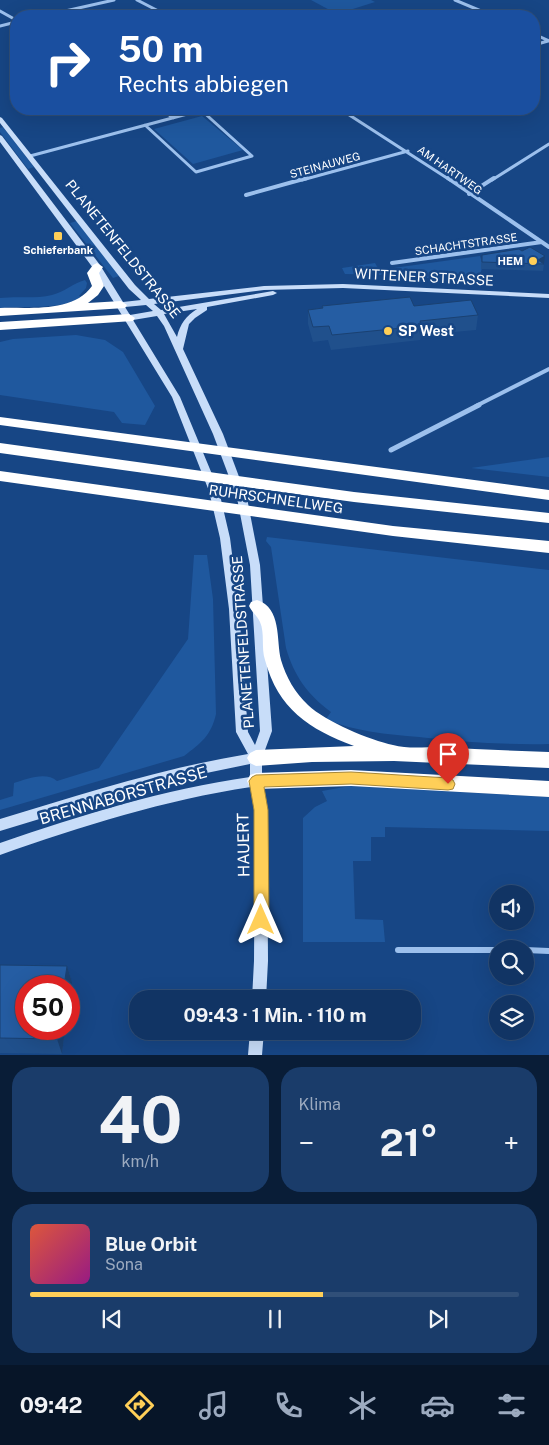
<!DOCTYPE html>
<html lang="de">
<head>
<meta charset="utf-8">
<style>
  :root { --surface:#113464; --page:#1a3c6a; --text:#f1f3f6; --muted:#9caabf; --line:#304f78; --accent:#ffcf58 }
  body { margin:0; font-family:"Public Sans",sans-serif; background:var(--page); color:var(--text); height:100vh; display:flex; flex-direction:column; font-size:19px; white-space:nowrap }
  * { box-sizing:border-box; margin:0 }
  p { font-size:16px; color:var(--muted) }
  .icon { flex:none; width:28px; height:28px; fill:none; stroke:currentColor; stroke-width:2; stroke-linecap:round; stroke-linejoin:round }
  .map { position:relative; height:1055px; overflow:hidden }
  .sheet { display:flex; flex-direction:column; gap:12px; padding:12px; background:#091d37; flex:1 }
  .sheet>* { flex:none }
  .hud { position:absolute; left:10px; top:10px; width:530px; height:105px; border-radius:20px; box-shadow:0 5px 20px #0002,0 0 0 1px var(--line); background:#1a4fa0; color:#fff; overflow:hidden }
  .buttons { position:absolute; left:489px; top:885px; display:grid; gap:10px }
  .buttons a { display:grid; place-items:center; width:45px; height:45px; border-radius:50%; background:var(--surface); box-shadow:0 5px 20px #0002,0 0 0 1px var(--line); font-size:25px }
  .speed { position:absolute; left:15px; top:975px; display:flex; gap:10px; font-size:25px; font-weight:700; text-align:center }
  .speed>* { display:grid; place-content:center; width:65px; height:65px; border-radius:50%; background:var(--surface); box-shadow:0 5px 20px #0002,0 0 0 1px var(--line); line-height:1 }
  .speed .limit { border:8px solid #d22; background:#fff; color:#111 }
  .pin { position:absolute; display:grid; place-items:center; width:42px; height:42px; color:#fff; margin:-51px -21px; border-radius:50% 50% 50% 0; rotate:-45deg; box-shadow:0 0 5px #0007 }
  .pin .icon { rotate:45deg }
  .me { position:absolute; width:55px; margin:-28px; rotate:0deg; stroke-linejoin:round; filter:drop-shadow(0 0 4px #0008) }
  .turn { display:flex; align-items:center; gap:18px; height:105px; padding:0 25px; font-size:22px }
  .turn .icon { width:65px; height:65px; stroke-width:2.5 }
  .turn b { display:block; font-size:35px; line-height:42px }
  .big { font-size:38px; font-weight:700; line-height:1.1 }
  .sheet .card { flex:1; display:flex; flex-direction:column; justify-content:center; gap:8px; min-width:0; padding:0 18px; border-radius:20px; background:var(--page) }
  .sheet .dial { align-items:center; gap:0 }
  .dial b { font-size:65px; line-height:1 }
  .song { display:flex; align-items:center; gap:15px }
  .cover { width:60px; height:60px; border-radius:8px; background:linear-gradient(135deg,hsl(10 70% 55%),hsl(310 70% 35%)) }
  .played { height:5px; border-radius:2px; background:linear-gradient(90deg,var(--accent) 60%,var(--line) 60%) }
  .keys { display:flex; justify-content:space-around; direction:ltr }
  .heat { display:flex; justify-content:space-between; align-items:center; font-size:28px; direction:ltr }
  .sheet .tiles { flex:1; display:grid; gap:12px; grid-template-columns:1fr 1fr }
  .card:last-child { grid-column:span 2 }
  .trip { position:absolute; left:129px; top:990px; width:292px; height:50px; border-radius:20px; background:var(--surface); box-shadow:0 5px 20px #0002,0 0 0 1px var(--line); font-weight:700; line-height:50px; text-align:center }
  .tab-bar { display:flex; height:80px; justify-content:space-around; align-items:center; background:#071528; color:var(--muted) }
  .tab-bar .icon { width:35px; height:35px }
  .tab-bar .current { color:var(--accent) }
  .tab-bar b { font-size:22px; color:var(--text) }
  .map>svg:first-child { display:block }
  .green { fill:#1f589e }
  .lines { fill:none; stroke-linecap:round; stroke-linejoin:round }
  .street-far3 { stroke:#9cc0ed; stroke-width:3 }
  .street-far2 { stroke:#9cc0ed; stroke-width:4 }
  .street-far1 { stroke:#9cc0ed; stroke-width:5 }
  .street { stroke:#9cc0ed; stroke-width:6 }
  .secondary { fill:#c8ddf9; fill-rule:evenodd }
  .highway { fill:#fff; fill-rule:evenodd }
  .wall { fill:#20508c }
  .shaded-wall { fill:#1a4172 }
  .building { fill:#255da3; stroke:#1a4172 }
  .route { fill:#ffcf58; stroke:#a68739 }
  .poi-dot { fill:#ffcf58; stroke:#174685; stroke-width:2 }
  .labels { text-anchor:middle; stroke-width:5; stroke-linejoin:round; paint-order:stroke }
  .far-street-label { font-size:11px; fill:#fff; stroke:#174685 }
  .far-poi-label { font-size:11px; font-weight:bold; fill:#fff; stroke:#174685 }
  .street-label { font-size:14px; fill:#fff; stroke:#174685 }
  .poi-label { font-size:14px; font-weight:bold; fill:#fff; stroke:#174685; text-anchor:start }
  .near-street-label { font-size:16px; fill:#fff; stroke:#174685 }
</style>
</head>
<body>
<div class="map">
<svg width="549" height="1055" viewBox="0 0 549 1055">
  <rect width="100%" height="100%" fill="#174685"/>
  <path class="green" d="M311,0h60l4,2 -38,12z
    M202,116l41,34 -50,14 -39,-35z
    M3,127l31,40 -6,2 -28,-37v-4z
    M77,221l42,55 -6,2 -43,-55z
    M480,256l3,9 -5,16 -4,1 -83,-7 -46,-1 -3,-6 33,-5 4,7z
    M85,280l2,3 -1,5 -7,8 3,1c-24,14 -55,8 -82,11v-10c17,-2 36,1 52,-3 13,-3 21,-12 33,-15z
    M76,335l29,5 18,12 32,54 -10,19 -23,-2 -8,-11 -114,-17v-53l13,-3z
    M549,457v20l-78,-9z
    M267,537l282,33v174c-43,1 -87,-2 -130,-7 -33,-3 -63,-5 -93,-18l5,-7c-23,-17 -37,-36 -45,-64l-15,-101 -5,-6z
    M194,555h13l6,44 3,115c-5,22 -15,29 -32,42l-184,54v-10l13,-4 1,-13c12,-4 32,-12 43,-2l42,-13 89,-129z
    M350,786l199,11v34l-164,-4v10h-14v24h-18l2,58 28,1 2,22h-82v-124l12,-11 12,-6 -5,-10z"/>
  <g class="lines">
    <path class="street-far3" d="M137,0l31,16
      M455,0l38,16
      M0,11l16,9
      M43,16l71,-16
      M0,26l16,-4
      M534,34l15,7
      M534,45l14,-4
      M162,109l11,9
      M340,109l110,71
      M145,125l51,47 56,-16 -51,-46
      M30,156l176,-47
      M302,180l106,-29
      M492,180l57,-36"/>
    <path class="street-far2" d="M448,178l101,69
      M469,194l25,-16
      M246,195l61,-17
      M392,263l150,-21
      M476,406l73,-37"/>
    <path class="street-far1" d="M391,450l88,-45"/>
    <path class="street" d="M398,950h100
      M525,950l24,1"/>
    <path class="secondary" d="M0,117l2,1 133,167 14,14 115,-13 79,-2 206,10v4l-206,-10 -79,2 -110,14 7,6 112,-19 4,2 -4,2 -66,12v3l-12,8 -6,6 -6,25 40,85 24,64 13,67 12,166 -10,27v23l5,29 1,151 -2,38h-14l2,-38 1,-151 -4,-23c-86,13 -169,39 -251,68v-12c82,-28 164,-54 250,-66v-13l-92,19 -158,48v-12c82,-25 163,-51 248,-65l-12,-22 -7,-123 -9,-71 -11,-47 -37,-94 -79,-129 -93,-126v-7l2,1 98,129 23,37 18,-2 -12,-11 -129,-166zM146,305l7,6 -23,4 -5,-8zM197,309c-11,7 -17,15 -20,28l-13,-23zM157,316l7,10 49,108 24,64 13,67 10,166 -5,14 -7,-13 -9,-123 -9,-71 -11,-47 -39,-94 -47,-77z
      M250,1031h14l-2,24h-14z"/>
    <path class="highway" d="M97,263l6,4 -4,6 5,13 -6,9 -10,8 33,-2 6,4 -2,3 -125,8v-8c30,-1 73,5 92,-22l-5,-13 6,-8z
      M129,314l6,4 -2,3 -133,9v-8z
      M0,417l549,73v10l-549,-75z
      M0,443l354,49 195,21v10l-195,-21 -354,-49z
      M0,471l393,55 156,15v12l-156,-17 -393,-55z
      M257,600c25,8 19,40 24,60 5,17 14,33 27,45 18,17 62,35 85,40 14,4 32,2 46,2 37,2 73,4 110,5v16l-155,-7 -82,1 -56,4 -6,-3 -3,-5 3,-5 6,-3 98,-4c-45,-17 -76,-37 -89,-86 -4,-12 0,-27 -5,-38 -3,-6 -8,-10 -11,-16l2,-4z
      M351,770l198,11v16l-198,-11 -95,3 -6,-2 -3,-6 3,-6 6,-2z"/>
  </g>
  <path class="wall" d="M482,255l62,8h-1l1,1 -1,7 -62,-2v-7z
    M322,306h92l64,9 -2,15 -55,5 -1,5 -89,10 -3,-10 -15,2 -5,-18v-14l14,-2z
    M0,965l67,1 5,16 -46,47h39l-3,25 -62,-1z"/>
  <path class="shaded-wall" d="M545,256l-1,7 -2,1 -4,-4z
    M67,966l5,16 -3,23v-19h-5z
    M58,1029h7l-3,25 -5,-15z"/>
  <path class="building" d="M530,247l15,9 -7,4 6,4 -62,-2v-7l37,-6 3,2z
    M410,297l4,9 57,-6 7,15 -58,6 2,5 -90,9 -3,-9 -16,1 -5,-17 15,-2 -1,-2z
    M0,965l67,1 -3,20h-38v43h32l-1,10 -57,-1z"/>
  <path class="route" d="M351,772l97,6 5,2 2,4 -2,5 -5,1 -97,-6 -87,3 4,23 1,110 -2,5 -6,2 -5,-2 -2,-5v-110l-5,-29 3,-4 4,-2z"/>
  <g class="poi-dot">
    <rect x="53" y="231" width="10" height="10" rx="2.5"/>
    <circle cx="533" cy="261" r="5"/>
    <circle cx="388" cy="331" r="5"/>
  </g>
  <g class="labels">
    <g class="far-street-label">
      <text transform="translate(325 165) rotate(-15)" y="4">STEINAUWEG</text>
      <text transform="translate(450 170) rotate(35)" y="4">AM HARTWEG</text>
      <text transform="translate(466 244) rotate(-8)" y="4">SCHACHTSTRASSE</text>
    </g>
    <g class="far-poi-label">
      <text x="58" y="254">Schieferbank</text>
      <text x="523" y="265" text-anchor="end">HEM</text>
    </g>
    <g class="street-label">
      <text transform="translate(123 249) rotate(51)" y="5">PLANETENFELDSTRASSE</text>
      <text transform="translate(424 277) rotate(3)" y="5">WITTENER STRASSE</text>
      <text transform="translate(276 499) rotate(8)" y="5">RUHRSCHNELLWEG</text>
      <text transform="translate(243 642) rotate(-94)" y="5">PLANETENFELDSTRASSE</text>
    </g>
    <g class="poi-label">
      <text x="398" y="336">SP West</text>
    </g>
    <g class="near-street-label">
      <text transform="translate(123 795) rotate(-16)" y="6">BRENNABORSTRASSE</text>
      <text transform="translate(243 845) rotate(-91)" y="6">HAUERT</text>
    </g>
  </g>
</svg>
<div class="buttons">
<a><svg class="icon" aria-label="sound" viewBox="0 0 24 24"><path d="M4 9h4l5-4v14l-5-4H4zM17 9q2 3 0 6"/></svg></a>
<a><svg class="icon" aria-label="search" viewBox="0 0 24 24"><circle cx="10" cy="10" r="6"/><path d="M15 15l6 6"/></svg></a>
<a><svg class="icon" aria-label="layers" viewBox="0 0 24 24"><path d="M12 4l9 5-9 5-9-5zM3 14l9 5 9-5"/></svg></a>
</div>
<div class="speed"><div class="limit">50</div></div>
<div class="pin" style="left:448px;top:784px;background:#d93025"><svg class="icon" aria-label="arrive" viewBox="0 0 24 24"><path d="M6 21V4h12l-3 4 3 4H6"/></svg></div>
<svg class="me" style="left:261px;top:920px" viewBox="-20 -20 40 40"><path d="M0-17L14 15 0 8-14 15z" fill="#ffcf58" stroke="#fff" stroke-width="4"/></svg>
<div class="trip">09:43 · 1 Min. · 110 m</div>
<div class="hud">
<div class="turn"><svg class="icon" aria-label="right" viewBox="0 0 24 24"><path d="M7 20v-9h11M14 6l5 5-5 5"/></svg><div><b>50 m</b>Rechts abbiegen</div></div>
</div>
</div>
<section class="sheet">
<div class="tiles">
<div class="card dial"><b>40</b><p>km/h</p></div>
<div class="card"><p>Klima</p>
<div class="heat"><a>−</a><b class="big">21°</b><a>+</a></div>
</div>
<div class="card">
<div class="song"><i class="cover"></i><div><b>Blue Orbit</b><p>Sona</p></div></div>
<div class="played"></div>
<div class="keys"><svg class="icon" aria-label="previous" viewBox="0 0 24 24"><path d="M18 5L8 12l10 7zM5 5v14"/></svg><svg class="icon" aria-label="pause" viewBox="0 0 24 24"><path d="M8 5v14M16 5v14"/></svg><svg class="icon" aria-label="next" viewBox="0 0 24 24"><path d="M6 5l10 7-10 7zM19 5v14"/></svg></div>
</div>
</div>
</section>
<nav class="tab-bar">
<b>09:42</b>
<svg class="icon current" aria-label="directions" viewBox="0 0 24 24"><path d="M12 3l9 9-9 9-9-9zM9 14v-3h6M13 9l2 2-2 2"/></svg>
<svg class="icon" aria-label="music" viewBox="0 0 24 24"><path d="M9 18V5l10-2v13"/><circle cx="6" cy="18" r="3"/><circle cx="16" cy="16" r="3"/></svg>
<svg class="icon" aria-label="phone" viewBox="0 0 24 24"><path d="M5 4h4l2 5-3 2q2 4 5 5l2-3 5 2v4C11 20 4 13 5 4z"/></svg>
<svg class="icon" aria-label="climate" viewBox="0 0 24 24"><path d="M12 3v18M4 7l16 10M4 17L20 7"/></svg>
<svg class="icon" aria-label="car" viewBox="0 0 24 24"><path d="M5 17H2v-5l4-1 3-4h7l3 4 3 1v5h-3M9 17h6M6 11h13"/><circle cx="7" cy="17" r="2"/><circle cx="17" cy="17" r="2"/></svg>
<svg class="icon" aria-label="filters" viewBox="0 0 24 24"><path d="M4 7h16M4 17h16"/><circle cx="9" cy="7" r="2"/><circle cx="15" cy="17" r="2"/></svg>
</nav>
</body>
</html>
